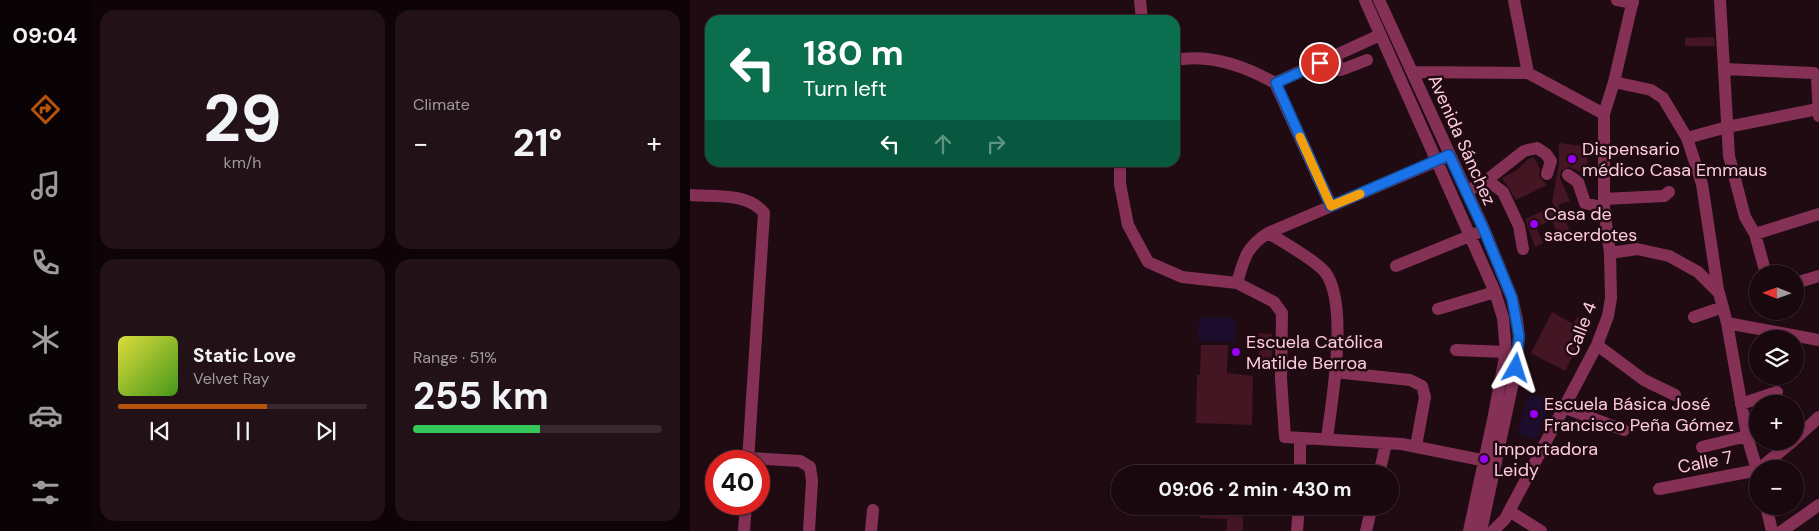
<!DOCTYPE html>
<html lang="en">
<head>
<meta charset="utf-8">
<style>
  :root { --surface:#19080e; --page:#221117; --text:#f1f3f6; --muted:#9f9a9e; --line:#37292e; --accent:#b45309 }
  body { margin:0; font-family:"DM Sans",sans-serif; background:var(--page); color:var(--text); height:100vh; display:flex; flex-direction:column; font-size:19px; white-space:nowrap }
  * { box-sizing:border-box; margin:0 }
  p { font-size:16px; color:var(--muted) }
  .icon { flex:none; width:28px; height:28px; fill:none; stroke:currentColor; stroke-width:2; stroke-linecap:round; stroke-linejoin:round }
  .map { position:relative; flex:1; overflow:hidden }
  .sheet { display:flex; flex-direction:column; gap:10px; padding:10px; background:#0e0408; width:600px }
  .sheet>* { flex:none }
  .banner { position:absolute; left:15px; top:15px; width:475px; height:152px; border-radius:15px; box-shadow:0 1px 4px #0004,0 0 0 1px var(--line); background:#0b6e4f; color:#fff; overflow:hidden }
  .needle { width:32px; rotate:271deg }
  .buttons { position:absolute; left:1059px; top:265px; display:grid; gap:10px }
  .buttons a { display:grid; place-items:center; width:55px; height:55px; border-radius:50%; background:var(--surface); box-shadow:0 1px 4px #0004,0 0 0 1px var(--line); font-size:25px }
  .speed { position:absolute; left:15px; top:450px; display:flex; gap:10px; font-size:25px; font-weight:700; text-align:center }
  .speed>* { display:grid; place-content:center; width:65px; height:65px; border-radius:50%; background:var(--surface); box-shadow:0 1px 4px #0004,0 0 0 1px var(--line); line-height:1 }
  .speed .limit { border:8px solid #d22; background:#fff; color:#111 }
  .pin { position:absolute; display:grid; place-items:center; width:42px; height:42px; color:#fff; margin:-21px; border:2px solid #fff; border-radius:50%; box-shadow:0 1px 5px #0007 }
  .me { position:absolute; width:55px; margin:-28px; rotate:6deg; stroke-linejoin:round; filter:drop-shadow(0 0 4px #0008) }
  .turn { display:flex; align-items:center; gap:18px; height:105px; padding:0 15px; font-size:22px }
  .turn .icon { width:65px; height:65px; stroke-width:2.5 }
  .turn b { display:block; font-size:35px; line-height:42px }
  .lanes { display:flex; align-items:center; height:48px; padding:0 15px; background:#0003; justify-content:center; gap:25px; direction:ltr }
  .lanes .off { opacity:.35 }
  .big { font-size:38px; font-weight:700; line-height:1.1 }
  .sheet .tile { flex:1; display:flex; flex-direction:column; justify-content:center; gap:8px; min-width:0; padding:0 18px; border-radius:15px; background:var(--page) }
  .sheet .dial { align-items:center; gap:0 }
  .dial b { font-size:65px; line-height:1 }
  .song { display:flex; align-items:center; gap:15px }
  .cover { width:60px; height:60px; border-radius:8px; background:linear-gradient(135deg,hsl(60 70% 55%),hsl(100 70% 35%)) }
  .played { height:5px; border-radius:2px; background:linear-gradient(90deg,var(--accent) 60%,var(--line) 60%) }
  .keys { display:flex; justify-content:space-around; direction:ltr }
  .heat { display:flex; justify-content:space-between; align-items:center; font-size:28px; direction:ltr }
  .charge { height:8px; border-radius:4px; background:linear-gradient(90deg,#34c759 51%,var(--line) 0) }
  .sheet .tiles { flex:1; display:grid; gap:10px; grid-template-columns:repeat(2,1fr) }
  .trip { position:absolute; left:421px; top:465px; width:288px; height:50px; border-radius:25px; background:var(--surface); box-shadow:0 1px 4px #0004,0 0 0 1px var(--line); font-weight:700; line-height:50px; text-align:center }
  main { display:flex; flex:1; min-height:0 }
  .dock { display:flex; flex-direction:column; width:90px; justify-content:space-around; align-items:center; background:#0a0306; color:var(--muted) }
  .dock .icon { width:35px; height:35px }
  .dock .current { color:var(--accent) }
  .dock b { font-size:22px; color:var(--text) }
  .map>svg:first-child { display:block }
  .green { fill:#1c0d2c }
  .building { fill:#441522 }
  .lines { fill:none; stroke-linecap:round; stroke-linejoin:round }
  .minor { stroke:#853156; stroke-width:12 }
  .route-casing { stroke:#114b97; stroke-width:12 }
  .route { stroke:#1a73e8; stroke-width:9 }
  .slow { stroke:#f59e0b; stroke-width:9 }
  .poi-dot { fill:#9800f6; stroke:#210b12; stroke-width:2 }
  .labels { text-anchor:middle; stroke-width:5; stroke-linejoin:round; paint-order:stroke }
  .street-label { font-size:18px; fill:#ffcbde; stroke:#210b12 }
  .poi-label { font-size:18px; fill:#ffcbde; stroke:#210b12; text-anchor:start }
</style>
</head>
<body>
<main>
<nav class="dock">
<b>09:04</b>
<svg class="icon current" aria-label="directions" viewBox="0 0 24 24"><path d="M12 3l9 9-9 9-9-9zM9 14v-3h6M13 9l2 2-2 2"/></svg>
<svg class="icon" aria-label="music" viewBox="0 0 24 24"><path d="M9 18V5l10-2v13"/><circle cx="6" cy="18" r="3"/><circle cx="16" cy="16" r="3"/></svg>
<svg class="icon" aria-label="phone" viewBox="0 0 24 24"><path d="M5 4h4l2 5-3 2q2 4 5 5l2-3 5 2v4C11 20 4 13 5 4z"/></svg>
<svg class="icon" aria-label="climate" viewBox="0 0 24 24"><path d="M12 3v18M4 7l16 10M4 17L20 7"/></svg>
<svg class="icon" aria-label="car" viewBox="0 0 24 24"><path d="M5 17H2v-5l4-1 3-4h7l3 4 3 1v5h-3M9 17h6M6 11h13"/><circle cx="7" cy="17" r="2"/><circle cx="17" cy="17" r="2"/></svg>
<svg class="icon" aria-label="filters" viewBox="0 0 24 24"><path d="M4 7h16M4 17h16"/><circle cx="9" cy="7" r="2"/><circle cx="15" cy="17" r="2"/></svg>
</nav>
<section class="sheet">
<div class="tiles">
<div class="tile dial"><b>29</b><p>km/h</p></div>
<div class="tile"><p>Climate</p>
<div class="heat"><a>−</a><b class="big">21°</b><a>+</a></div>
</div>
<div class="tile">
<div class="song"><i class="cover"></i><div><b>Static Love</b><p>Velvet Ray</p></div></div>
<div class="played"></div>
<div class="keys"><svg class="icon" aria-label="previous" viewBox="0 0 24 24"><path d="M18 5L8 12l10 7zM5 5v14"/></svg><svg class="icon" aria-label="pause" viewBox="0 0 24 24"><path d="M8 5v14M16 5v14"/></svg><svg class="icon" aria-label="next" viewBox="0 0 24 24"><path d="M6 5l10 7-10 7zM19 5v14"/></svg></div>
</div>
<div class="tile"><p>Range · 51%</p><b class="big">255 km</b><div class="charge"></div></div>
</div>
</section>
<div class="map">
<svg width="1129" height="531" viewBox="0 0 1129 531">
  <rect width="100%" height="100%" fill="#210b12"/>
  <path class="green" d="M509,318h36v24l-37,-1z
    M839,395l21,6 -13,39 -20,-7z"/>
  <path class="building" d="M1024,37l1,9h-30v-8z
    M869,143l30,4 -3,27 -17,-7 -8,4 -1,7 10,23 -12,4 13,28 -12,5 -7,-18 -16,7 7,16 -8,4 -10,-28 29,-13 -2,-4 7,-39z
    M844,157l6,12 -1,7 8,9 -31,15 -14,-22 15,-8 11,-11z
    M862,312l21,12 4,-7 13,6 -25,48 -34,-18z
    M569,333l13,1v29h-13z
    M511,345h27l-1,28 26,3 -1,49 -56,-2 1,-48h3z
    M510,506h43v25h-16v-12l-27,-1z"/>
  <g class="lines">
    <path class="minor" d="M450,0l2,20
      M675,0l130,292 8,26 3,34 -13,68 -24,111
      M689,0l105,229 28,69 5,22 2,16 -3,32 -35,163
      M824,0l14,73
      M927,0l16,3
      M1030,0l9,156 16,61 10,17 11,40
      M645,56l4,14h2l26,-10
      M485,60c36,-7 70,6 100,23
      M1034,69l90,4 3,4 2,39
      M722,72l116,1 76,41
      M924,82l37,8 12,8 24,40 15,46 16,106
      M585,83l56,123
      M585,83l105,-48
      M997,138l40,-11 91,-18
      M430,162v22l8,41 20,37 34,15 55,6 37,19 8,11 -1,66 4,58 117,7 94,19
      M878,175l10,7 7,21 19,5
      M797,180l37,-29 13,-3 9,6 5,7 -4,13
      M776,192l21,-12 16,12 16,34 4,23
      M0,195c24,2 58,-3 74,18l-16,248
      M914,199l60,-3 5,-4
      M578,233c15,9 47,27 57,39 24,31 7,128 2,166
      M1065,234l64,-20
      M920,253l27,-4 32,7 29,16 21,21 8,30 20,113 10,34h1l-99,19
      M706,266l81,-33
      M547,283c7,-24 9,-36 31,-50l176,-75
      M1105,283l24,-7
      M748,309l57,-17
      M1004,317l29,-10
      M1037,323l92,17
      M907,345l47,35 31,15
      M766,350l50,2
      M645,372l75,8 12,6 3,11 -9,49
      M1051,404l36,-12
      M875,408l59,22
      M610,438v36
      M1105,439l24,-22
      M1012,447l45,-11
      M59,458l51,3 10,6 2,14 -3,50
      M1069,469l34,-28
      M689,474l7,-30
      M1076,506l6,25
      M819,511l32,20
      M54,531l2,-27
      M181,531l2,-21
      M607,531l2,-25
      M676,531l6,-25
      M803,531l12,-12 92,-174 11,-29 3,-18 -1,-45 -6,-45v-94l10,-32 19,-82
      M1092,531l37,-26"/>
  </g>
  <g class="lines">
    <g class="route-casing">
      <path id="route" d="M630,63l-44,20 55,123 118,-51 35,75 28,68 7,38 -3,32"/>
    </g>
    <use href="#route" class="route"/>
    <path class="slow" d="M610,137l31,69 29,-12"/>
  </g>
  <g class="poi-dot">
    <circle cx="882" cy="159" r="5"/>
    <circle cx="844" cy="224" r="5"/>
    <circle cx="546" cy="352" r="5"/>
    <circle cx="844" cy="414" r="5"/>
    <circle cx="794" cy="459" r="5"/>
  </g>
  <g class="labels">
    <g class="street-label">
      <text transform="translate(772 140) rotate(66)" y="6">Avenida Sánchez</text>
      <text transform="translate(891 329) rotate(-69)" y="6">Calle 4</text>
      <text transform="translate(1015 462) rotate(-11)" y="6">Calle 7</text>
    </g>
    <g class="poi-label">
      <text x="892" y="155">Dispensario<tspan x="892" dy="21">médico Casa Emmaus</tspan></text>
      <text x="854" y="220">Casa de<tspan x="854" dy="21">sacerdotes</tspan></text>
      <text x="556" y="348">Escuela Católica<tspan x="556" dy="21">Matilde Berroa</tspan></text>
      <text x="854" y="410">Escuela Básica José<tspan x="854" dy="21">Francisco Peña Gómez</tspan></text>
      <text x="804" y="455">Importadora<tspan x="804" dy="21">Leidy</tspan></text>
    </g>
  </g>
</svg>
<div class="buttons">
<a><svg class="needle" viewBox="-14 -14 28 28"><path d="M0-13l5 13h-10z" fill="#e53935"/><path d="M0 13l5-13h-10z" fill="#9f9a9e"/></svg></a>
<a><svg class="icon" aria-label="layers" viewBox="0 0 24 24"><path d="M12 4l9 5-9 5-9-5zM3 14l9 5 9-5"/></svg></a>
<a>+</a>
<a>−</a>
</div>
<div class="speed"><div class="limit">40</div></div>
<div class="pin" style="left:630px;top:63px;background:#d93025"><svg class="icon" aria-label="arrive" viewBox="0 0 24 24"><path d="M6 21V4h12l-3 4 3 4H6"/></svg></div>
<svg class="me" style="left:826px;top:368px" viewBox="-20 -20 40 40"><path d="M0-17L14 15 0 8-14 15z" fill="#1a73e8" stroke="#fff" stroke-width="4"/></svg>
<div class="trip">09:06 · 2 min · 430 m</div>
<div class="banner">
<div class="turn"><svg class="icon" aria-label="left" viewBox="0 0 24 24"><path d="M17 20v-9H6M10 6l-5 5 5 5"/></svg><div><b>180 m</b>Turn left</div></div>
<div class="lanes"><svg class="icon" aria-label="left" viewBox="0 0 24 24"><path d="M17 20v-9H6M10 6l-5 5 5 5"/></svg><svg class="icon off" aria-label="ahead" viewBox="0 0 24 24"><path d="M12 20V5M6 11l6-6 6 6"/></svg><svg class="icon off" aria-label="right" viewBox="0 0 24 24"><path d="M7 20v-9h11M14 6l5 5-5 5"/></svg></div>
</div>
</div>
</main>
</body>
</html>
